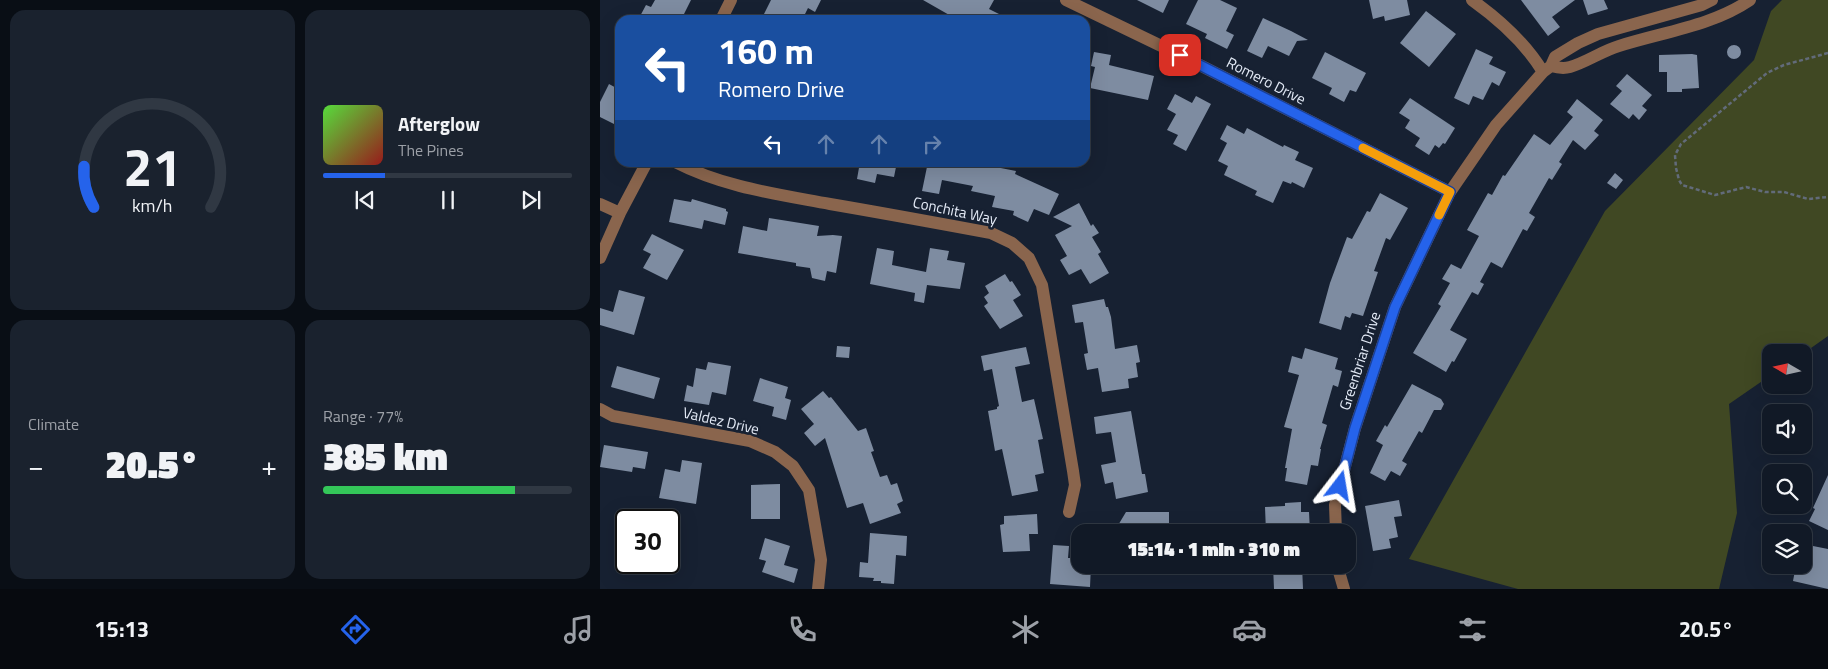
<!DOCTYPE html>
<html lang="en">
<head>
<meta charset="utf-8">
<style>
  :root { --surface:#111926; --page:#1a222e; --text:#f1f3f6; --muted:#9ca0a7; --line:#303843; --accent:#2563eb }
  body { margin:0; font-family:"Titillium Web",sans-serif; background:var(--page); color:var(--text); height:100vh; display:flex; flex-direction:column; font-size:19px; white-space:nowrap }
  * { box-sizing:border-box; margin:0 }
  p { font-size:16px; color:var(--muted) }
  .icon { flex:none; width:28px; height:28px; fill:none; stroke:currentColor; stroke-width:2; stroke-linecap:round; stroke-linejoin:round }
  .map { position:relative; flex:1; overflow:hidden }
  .details { display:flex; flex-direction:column; gap:10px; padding:10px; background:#090e15; width:600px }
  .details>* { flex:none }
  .banner { position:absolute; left:15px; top:15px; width:475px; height:152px; border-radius:15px; box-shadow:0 5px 20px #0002,0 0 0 1px var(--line); background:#1a4fa0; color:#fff; overflow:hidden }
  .needle { width:32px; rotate:279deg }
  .buttons { position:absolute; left:1162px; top:344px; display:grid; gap:10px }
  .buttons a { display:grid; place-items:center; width:50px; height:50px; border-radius:10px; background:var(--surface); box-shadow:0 5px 20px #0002,0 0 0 1px var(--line); font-size:25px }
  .speed { position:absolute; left:15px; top:509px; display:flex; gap:10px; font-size:25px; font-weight:700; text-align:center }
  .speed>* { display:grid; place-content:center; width:65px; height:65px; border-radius:50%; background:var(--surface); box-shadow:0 5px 20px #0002,0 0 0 1px var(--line); line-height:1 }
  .speed .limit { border:2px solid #111; border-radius:8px; background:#fff; color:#111 }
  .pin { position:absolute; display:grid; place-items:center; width:42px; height:42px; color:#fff; margin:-21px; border-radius:10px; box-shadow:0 2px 8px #0006 }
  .me { position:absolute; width:55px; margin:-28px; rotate:14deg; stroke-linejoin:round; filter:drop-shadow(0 0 4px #0008) }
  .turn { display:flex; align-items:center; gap:18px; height:105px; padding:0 20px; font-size:22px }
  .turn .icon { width:65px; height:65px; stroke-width:2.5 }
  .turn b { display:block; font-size:35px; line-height:42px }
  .lanes { display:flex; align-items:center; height:48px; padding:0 20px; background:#0003; justify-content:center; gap:25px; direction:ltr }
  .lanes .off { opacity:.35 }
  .big { font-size:38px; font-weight:800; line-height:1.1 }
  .details .widget { flex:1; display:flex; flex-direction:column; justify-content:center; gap:8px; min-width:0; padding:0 18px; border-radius:15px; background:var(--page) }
  .details .dial { align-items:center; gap:0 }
  .dial svg { height:130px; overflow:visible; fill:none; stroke:var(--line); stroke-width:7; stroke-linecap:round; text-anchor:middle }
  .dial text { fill:var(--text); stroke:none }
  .song { display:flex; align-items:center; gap:15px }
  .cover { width:60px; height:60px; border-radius:8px; background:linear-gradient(135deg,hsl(110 70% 55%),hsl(0 70% 35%)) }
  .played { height:5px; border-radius:2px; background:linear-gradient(90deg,var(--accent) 25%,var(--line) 25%) }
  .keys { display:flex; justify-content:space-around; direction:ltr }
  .heat { display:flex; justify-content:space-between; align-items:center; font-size:28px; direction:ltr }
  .charge { height:8px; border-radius:4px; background:linear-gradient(90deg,#34c759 77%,var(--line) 0) }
  .details .tiles { flex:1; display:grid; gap:10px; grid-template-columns:repeat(2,1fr) }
  .trip { position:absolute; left:471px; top:524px; width:285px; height:50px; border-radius:15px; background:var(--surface); box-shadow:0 5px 20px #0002,0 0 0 1px var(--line); font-weight:800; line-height:50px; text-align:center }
  .menu { display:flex; height:80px; justify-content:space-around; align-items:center; background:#070a0f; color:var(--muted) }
  .menu .icon { width:35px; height:35px }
  .menu .current { color:var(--accent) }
  .menu b { font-size:22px; color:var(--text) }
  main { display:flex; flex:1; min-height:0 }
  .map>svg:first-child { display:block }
  .green { fill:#404823 }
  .building { fill:#7e8ca1 }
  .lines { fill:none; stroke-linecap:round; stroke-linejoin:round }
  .path { stroke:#626b7a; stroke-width:2.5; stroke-dasharray:4 2.5; stroke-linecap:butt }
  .minor { stroke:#8a654d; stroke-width:12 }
  .route-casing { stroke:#184099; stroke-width:12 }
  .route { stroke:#2563eb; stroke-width:9 }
  .slow { stroke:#f59e0b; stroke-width:9 }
  .labels { text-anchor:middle; stroke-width:5; stroke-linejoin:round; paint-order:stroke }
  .street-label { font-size:15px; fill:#e3eaf6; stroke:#172132 }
</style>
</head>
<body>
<main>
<section class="details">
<div class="tiles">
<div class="widget dial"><svg viewBox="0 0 100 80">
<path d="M14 69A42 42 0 1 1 86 69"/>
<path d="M14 69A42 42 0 0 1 8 44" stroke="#2563eb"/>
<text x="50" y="56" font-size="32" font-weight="700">21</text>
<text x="50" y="72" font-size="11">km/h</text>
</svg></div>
<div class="widget">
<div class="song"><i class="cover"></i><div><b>Afterglow</b><p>The Pines</p></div></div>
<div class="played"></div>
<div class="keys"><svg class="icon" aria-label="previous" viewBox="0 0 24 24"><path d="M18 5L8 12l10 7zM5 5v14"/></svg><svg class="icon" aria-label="pause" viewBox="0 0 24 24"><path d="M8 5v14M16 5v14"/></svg><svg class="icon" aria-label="next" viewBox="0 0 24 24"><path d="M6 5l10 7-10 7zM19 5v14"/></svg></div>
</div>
<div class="widget"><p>Climate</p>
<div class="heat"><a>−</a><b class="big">20.5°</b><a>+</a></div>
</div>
<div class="widget"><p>Range · 77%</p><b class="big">385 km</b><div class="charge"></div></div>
</div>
</section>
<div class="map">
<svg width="1228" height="589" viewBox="0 0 1228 589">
  <rect width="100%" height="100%" fill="#172132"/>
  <path class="green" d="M1182,0h46v336l-24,17 -33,-1v23l-42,29 8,109 -18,76h-201l-109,-30 196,-348 149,-151 17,-49z"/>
  <path class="building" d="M55,0h36l-10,20h-43l8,-15 5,2z
    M171,0h50l-6,12 -7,-4 -6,12h-41z
    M323,0h71l-5,9 22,11h-53z
    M537,0h32l-6,13z
    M598,0h22l17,8 -11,23 8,4 -7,14 -22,-11 2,-4 -21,-10z
    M769,0h38l3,15 -25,6 -1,-5 -11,3z
    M921,0h54l-23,17 8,10 -12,9z
    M983,0h21l4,9 -20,6z
    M826,11l30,23 -27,33 -29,-24z
    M663,18l28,13 17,9 -11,1 -8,15 -21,-10 -6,12 -15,-7z
    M1127 52a7 7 0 1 1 14 0a7 7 0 1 1-14 0Z
    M876,49l17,8 -4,7 17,8 -7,14 -7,-4 -9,18 -10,-4 -4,9 -15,-7z
    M494,52l17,3 -2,10 45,11 -6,24 -58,-12 5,-21 -4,-1z
    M725,52l41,21 -10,19 -6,-2 -6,12 -15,-8 3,-6 -20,-10z
    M1092,54l5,1 2,33 -17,1v3h-15v-20h-8v-17z
    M1027,74l25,21 -10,11 5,4 -8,10 -6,-6 -4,5 -19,-15 12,-13 -6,-5z
    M9,84l11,6v21l-6,13 -14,-7v-15z
    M575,94l17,9 4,-7 15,8 -25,47 -13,-7 5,-9 -11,-5 9,-16 -9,-5z
    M810,98l45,30 -10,16 -2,-1 -4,5 -4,-3 -6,10 -14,-9 5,-8 -15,-10 5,-8 -11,-7z
    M977,99l26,21 -9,11 5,4 -14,15 -12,-10 -14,22 3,2 -10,16 -3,-2 -20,35 6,4 -8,14 -4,-2 -21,39 -11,-6 -11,20 4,2 -6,11 -6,-3 -22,38 17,9 -13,23 -2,-1 -6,11 -33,-19 28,-47 -3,-2 12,-21 -8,-4 9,-15 10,5 18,-33 -12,-6 21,-37 4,2 11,-20 2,1 29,-42 16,11 23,-28 -6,-5z
    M627,125l17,9 3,-6 36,19 1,-2 15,7 -4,8 18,8 -9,20 -12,-6 -1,2 -8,-3 -10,22 -18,-8 2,-4 -33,-16 4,-9 -10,-5 9,-18 -7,-4z
    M260,162h37l-3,15 -17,-3 -2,9 -18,-4z
    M328,162h42l46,9 -1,3 44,20 -10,21 -15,-6 -6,13 -15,-7 1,-4 -22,-4 3,-11 -24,-5 2,-5 -31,-6 -3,14 -17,-3z
    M1015,173l8,7 -7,9 -9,-6z
    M780,193l28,15 -18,32 -4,-2 -12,33 4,1 -15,44 -11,-3 -2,5 -5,-2 -4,14 -22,-7 11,-40 17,-46 5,2 15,-28 3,1z
    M74,199l17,3 1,-3 34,10v2l2,1 -3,13 -21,-5 -2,9 -33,-7z
    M479,203l12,23 2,-2 6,9 -7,4 9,15 -3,2 11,19 -19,11 -9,-15 -12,6 -9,-15 7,-4 -12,-21 17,-9 -19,-9z
    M169,218l50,8 -2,10 16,-1 9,1 -6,37 -9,-2 -2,10 -13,-3 -2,-10 -14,-2v-3l-58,-10 5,-27 24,5z
    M52,234l32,16 -17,30 -24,-12 8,-14 -8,-4z
    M277,248l17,3 -2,14 34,7 4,-24 19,3 -2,9 18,3 -5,26 -33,-4 -3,18 -10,-2 1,-8 -45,-9z
    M405,274l5,8 2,-1 9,14 -8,5 10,16 -23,13 -16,-23 4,-3 -4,-6 5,-4 -4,-7z
    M19,290l26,7 -11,38 -34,-10v-17l13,4z
    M504,299l2,8h2l3,10 4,32 22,-4 3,17 -4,1 2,14 -10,2 1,9 -27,4 -4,-24 -11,2 -3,-16 4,-1 -5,-31 -8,1 -3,-18z
    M237,346l13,1 -1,11 -13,-1z
    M426,347l4,17 -15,3 7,35 12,-3 9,40 -5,1 6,33 -9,2 3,16 -26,5 -10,-47 -7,2 -7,-40 9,-2v-2l2,-1 -7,-37 -8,2 -3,-15z
    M705,348l33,10 -3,11 7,2 -4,16 -5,-2 -11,38 5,2 -7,24h1l-3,17 -7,-1 -4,20 -22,-4 2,-13h-2l7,-39 -8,-2 15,-52 -11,-3 4,-16 10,3z
    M108,362l23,4 -5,29 -14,-3 -3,13 -25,-4 3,-16 6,2 3,-19 10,2z
    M17,366l43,12 -6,21 -43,-12z
    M160,378l28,9 -3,11 6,2 -5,20 -14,-4 2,-9 -21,-6z
    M812,384l29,15 3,5 -3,6h-7l-12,23 -3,-2 -17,30 5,3 -7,12 -9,-5 -6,10 -15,-8 13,-28 -7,-4 9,-16 2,2z
    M223,391l6,7 2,-1 27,34 8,-3 8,23 -3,1 9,25 7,-2 4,10 6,-2 6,18 -6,3 4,9 -31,11 -7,-21 -16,5 -22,-70 -10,8 -11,-13 10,-9 -13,-15z
    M531,411l11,63h3l3,18 -32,7 -3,-17 -8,2 -4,-19 15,-3 -5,-30 -15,2 -2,-17z
    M4,445l44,7 -3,17 -12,-2 -1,5 -32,-5z
    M82,460l20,3 -6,41 -37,-6 6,-29 15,3z
    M1228,475v55l-19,-9 6,-12 -2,-1z
    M180,484v35h-29v-34z
    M799,500l3,16 -8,1 4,20 -9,2 2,9 -18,3 -8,-45z
    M701,502v10h8l1,20h-44l-1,-25 20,-1v-3z
    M526,512h43v13h-24l-5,7h-26z
    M437,514l1,20h-9l1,17 -27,1 -3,-27 4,-1v-8z
    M270,533l37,3 -1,20 -10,-1 -2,29 -13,-1v-2h-8l1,-3 -15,-1 1,-15 8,1z
    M165,538l25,8 -6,19 14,4 -4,14 -32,-11 4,-11 -7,-2z
    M453,545l16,1 -1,12h12l-1,7h12l-1,22 -40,-3z
    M1208,545l20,4v40l-35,-8 3,-16h8v-19l3,1z
    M673,565h29l1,24h-29z"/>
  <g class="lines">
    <path class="path" d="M1228,53l-44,12 -17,8 -86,71 -6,11 1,13 3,12 3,5 33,10 31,-8 19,5h19l24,7 20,-2"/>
    <path class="minor" d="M466,0l114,55 270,137
      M872,0c28,20 53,42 71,72
      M121,20l10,-20
      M951,66c7,2 12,3 19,1 17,-5 32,-16 49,-21 44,-14 93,-20 131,-46
      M75,162c48,25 102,32 155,42 53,9 107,19 161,29l21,10 17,15 13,27 31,186 2,14 -6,27
      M0,204l20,9
      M0,258l20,-45 27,-51
      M0,409l13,7 137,25 25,11 18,14 16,24 12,70 -3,29
      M736,532l-1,-27 20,-77 40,-121 55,-115 46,-67 47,-53 8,-6 4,-9 23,-14 20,-9 104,-29 10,-5
      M737,565l7,24"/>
  </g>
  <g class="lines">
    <g class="route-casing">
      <path id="route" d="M580,55l270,137 -55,115 -40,121 -15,58"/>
    </g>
    <use href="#route" class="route"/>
    <path class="slow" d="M763,148l87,44 -11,23"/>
  </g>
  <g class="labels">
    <g class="street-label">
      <text transform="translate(666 81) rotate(27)" y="5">Romero Drive</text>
      <text transform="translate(355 211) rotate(12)" y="5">Conchita Way</text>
      <text transform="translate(760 361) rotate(-72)" y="5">Greenbriar Drive</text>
      <text transform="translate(121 421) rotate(13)" y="5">Valdez Drive</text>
    </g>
  </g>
</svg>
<div class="buttons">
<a><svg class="needle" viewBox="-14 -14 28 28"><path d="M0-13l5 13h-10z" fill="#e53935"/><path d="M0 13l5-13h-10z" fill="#9ca0a7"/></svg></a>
<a><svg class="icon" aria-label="sound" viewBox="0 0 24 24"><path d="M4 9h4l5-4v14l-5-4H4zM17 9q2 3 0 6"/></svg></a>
<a><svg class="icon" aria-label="search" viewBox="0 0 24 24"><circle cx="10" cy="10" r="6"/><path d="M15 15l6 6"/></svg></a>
<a><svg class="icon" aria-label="layers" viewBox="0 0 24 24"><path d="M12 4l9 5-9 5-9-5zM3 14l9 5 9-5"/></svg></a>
</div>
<div class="speed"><div class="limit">30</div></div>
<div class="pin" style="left:580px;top:55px;background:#d93025"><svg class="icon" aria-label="arrive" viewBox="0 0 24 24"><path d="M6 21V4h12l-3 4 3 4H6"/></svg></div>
<svg class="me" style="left:740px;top:486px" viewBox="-20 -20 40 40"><path d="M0-17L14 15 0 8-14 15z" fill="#2563eb" stroke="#fff" stroke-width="4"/></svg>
<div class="trip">15:14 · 1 min · 310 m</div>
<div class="banner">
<div class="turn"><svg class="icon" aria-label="left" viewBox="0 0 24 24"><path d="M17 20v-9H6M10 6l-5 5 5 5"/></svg><div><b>160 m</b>Romero Drive</div></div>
<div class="lanes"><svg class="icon" aria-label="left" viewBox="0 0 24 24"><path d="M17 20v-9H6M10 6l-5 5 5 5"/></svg><svg class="icon off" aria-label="ahead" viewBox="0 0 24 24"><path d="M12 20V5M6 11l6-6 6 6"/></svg><svg class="icon off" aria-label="ahead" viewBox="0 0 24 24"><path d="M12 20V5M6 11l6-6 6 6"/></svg><svg class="icon off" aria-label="right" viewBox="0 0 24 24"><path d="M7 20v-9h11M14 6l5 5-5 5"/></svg></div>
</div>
</div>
</main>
<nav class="menu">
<b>15:13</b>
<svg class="icon current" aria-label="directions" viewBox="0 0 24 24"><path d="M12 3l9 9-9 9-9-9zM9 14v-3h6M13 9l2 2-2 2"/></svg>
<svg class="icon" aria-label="music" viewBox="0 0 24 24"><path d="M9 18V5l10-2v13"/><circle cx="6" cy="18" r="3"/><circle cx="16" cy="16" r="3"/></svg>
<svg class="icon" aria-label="phone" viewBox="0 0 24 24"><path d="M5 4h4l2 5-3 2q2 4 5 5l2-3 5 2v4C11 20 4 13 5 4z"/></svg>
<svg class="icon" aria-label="climate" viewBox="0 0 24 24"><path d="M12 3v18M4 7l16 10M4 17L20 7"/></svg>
<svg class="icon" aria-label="car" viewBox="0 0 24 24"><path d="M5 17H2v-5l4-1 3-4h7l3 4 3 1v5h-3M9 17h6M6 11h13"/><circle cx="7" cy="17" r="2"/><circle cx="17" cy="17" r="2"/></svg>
<svg class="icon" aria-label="filters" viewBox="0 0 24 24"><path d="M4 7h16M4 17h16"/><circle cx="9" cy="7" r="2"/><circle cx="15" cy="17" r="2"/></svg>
<b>20.5°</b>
</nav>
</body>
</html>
